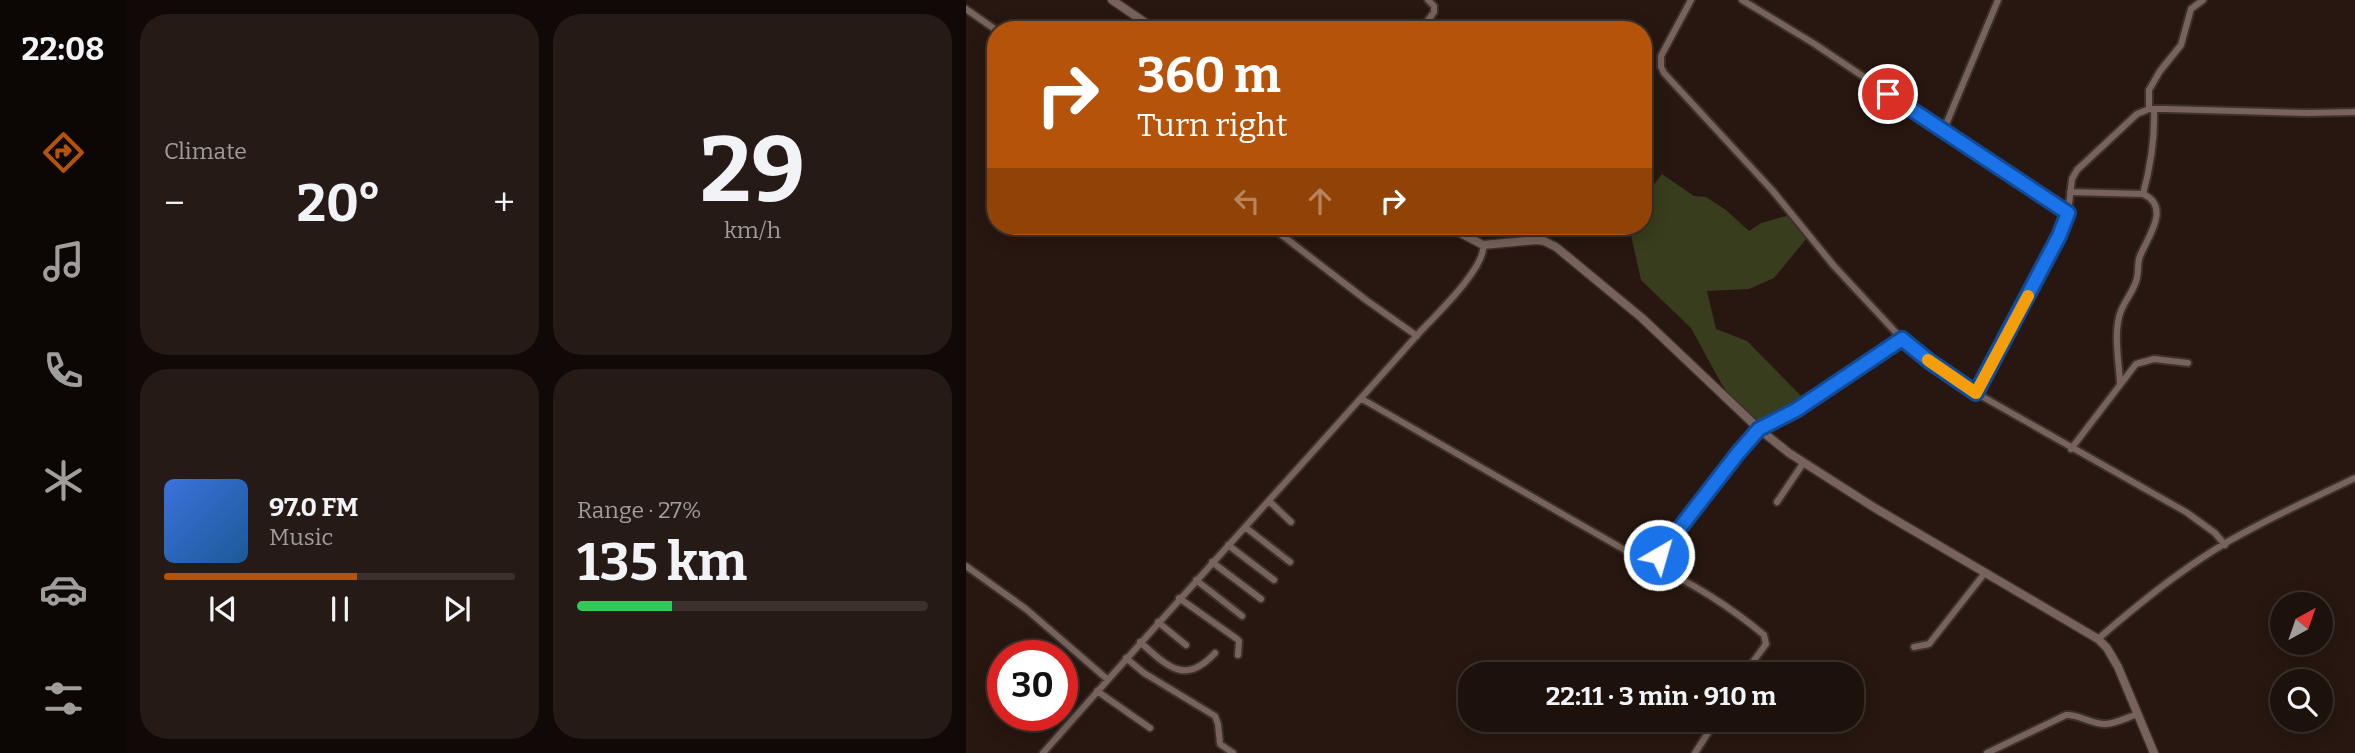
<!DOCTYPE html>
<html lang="en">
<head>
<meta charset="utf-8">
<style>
  :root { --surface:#1d110c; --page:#251a15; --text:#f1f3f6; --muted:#a09d9d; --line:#3b312d; --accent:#b45309 }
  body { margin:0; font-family:Bitter,serif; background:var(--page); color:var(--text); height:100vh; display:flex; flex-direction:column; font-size:26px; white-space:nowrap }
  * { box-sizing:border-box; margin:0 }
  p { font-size:23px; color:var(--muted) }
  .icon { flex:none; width:38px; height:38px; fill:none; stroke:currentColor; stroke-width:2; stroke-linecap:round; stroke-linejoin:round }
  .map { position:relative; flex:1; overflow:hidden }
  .details { display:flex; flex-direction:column; gap:14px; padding:14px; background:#100907; width:840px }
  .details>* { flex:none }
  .hud { position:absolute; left:21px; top:21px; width:665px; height:214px; border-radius:28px; box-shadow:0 4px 18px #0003,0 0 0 2px var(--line); background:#b45309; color:#fff; overflow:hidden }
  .needle { width:46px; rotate:40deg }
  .tools { position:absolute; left:1304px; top:592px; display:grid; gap:14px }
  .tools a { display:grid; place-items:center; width:63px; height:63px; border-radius:50%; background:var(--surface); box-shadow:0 4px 18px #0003,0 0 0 2px var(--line); font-size:35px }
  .speed { position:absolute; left:21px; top:640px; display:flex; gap:14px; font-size:35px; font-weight:700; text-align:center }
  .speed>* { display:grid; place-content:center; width:91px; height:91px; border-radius:50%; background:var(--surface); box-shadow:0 4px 18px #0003,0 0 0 2px var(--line); line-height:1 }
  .speed .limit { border:10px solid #d22; background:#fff; color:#111 }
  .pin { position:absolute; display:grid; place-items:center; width:60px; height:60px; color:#fff; margin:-30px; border:4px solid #fff; border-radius:50%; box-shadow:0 2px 7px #0007 }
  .me { position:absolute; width:77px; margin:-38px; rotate:38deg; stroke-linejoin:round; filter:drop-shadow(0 0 5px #0008) }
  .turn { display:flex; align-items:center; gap:24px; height:147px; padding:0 35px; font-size:32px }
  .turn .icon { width:91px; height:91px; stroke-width:2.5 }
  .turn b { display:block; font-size:49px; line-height:60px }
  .lanes { display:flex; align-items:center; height:66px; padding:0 35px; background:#0003; justify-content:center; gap:35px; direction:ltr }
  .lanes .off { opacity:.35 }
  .big { font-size:52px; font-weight:700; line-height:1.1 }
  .details .card { flex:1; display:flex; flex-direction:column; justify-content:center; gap:10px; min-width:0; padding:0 24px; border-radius:28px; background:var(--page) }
  .details .dial { align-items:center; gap:0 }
  .dial b { font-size:91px; line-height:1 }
  .song { display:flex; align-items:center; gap:21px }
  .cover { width:84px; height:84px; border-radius:10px; background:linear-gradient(135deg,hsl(220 70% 55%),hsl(210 70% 35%)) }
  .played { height:7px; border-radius:4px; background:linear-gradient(90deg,var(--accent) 55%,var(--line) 55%) }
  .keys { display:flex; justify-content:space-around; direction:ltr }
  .heat { display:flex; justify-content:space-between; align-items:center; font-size:38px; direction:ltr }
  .charge { height:10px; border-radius:5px; background:linear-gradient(90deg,#34c759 27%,var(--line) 0) }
  .details .tiles { flex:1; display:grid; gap:14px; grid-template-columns:repeat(2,1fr) }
  .trip { position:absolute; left:492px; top:662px; width:406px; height:70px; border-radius:28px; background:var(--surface); box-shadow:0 4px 18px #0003,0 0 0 2px var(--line); font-weight:700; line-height:70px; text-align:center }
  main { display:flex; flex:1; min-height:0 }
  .menu { display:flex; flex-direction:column; width:126px; justify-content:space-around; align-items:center; background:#0c0705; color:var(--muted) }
  .menu .icon { width:49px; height:49px }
  .menu .current { color:var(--accent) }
  .menu b { font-size:32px; color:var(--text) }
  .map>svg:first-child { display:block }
  .green { fill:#383d1d }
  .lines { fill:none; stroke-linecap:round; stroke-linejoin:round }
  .minor-casing { stroke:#3b302c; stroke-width:10 }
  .tertiary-casing { stroke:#3b302c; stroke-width:11 }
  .minor { stroke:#77635b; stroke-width:6 }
  .tertiary { stroke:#77635b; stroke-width:8 }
  .route-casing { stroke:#114b97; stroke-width:18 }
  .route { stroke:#1a73e8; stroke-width:12 }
  .slow { stroke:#f59e0b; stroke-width:12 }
</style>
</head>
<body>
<main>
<nav class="menu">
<b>22:08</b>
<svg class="icon current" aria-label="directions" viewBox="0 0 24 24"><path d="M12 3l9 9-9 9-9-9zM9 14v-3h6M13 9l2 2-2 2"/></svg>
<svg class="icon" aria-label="music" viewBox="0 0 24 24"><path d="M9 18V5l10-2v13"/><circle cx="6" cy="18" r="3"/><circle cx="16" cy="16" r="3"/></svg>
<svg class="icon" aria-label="phone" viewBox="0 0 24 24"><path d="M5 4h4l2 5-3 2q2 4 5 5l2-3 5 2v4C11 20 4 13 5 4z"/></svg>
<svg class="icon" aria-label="climate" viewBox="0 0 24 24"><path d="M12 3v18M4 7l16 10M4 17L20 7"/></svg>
<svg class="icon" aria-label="car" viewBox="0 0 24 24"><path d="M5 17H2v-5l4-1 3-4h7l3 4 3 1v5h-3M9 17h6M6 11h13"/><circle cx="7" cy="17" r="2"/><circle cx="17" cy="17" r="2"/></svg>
<svg class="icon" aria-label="filters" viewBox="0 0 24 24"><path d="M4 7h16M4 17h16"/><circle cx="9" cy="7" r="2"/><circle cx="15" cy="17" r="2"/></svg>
</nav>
<section class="details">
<div class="tiles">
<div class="card"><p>Climate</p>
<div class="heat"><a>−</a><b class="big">20°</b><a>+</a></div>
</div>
<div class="card dial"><b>29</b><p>km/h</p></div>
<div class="card">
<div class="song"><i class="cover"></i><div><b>97.0 FM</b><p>Music</p></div></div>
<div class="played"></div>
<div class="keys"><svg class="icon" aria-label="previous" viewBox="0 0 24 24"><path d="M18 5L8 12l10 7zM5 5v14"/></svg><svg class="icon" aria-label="pause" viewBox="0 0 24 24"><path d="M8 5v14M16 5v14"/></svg><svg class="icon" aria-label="next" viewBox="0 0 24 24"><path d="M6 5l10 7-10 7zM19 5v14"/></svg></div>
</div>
<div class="card"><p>Range · 27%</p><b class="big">135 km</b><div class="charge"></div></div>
</div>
</section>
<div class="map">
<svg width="1389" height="753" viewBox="0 0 1389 753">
  <rect width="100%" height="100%" fill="#271710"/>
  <path class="green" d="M696,174l32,22 12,1 20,13 23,21 12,-8 29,-8 17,23 -33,40 -25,11 -42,2 9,38 31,12 57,58 -53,29 -30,-45 -30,-55 -50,-48 -12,-54h14v-28z"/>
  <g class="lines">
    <g class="minor-casing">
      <path id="minor" d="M725,0l-30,56v11l3,6 108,117 62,76 68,73 27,22 47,32 210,119 29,21 10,12
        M776,0l71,43 255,170
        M0,9l30,21
        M455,30l13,-18v-6l-6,-6
        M1183,109v-19l11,-19 21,-26 10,-36 12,-9
        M978,129l54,-129
        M1104,192l73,2c29,13 4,44 -3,62 -3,7 -1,14 -3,22 -3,14 -15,25 -18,39 -5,21 0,45 1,66
        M1177,194c8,-29 12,-55 11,-85
        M304,226l96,74 51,36
        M1010,393l83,-157 9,-23 4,-34 5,-9 60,-56 12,-5h17l142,4 47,-1
        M396,399l289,166
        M1105,449l65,-85 18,-5 34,4
        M303,501l22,21
        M811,502l27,-40
        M279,527l45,35
        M262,545l46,35
        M246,562l49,37
        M0,566l60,43 81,70
        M230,580l46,36
        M213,598l58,41 2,2 -1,14
        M192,622l28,23
        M1132,639c46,-40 97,-81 151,-109 35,-19 71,-35 106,-52
        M174,642c27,24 45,44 75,11
        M948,647l15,-3 55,-70
        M160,658l18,15 71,43 3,8 2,20 13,9
        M778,674l22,-30 -2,-9c-31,-26 -75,-55 -113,-70l87,-112 21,-24 37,-19 106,-71
        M131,691l53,37
        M77,753c124,-141 251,-279 376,-420 16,-17 68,-67 64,-88
        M729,753l22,-34
        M1021,753l79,-38c12,-1 25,9 39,9 10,0 23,-7 33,-10"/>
    </g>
    <g class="tertiary-casing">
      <path id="tertiary" d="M146,0l44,30
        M481,226l36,19 53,-5 8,1 12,6 86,71 117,111 30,24 86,55 223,131 9,9 11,19 36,86"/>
    </g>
    <use href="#minor" class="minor"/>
    <use href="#tertiary" class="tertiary"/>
  </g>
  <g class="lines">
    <g class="route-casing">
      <path id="route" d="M693,555l79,-102 21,-24 37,-19 106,-71 27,22 47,32 83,-157 9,-23 -180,-119"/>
    </g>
    <use href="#route" class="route"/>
    <path class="slow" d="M962,360l48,33 52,-97"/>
  </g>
</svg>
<div class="tools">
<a><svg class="needle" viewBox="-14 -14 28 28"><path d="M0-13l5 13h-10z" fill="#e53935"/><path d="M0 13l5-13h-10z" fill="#a09d9d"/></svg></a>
<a><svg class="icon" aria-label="search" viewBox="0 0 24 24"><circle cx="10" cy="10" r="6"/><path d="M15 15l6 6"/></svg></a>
</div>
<div class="speed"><div class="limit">30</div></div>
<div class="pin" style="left:922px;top:94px;background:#d93025"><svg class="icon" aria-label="arrive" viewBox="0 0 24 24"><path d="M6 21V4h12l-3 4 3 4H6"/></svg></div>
<svg class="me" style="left:693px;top:555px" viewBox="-20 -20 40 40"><circle r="17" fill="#1a73e8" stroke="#fff" stroke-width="3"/><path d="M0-11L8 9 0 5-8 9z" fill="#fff"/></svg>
<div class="trip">22:11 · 3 min · 910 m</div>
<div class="hud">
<div class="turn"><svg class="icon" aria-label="right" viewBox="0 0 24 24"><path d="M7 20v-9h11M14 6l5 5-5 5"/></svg><div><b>360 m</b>Turn right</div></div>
<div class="lanes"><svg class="icon off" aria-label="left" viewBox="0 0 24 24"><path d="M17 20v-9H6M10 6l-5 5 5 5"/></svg><svg class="icon off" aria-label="ahead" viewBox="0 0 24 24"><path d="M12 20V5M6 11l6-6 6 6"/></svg><svg class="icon" aria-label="right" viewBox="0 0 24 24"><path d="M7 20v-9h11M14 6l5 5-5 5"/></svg></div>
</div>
</div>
</main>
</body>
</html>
